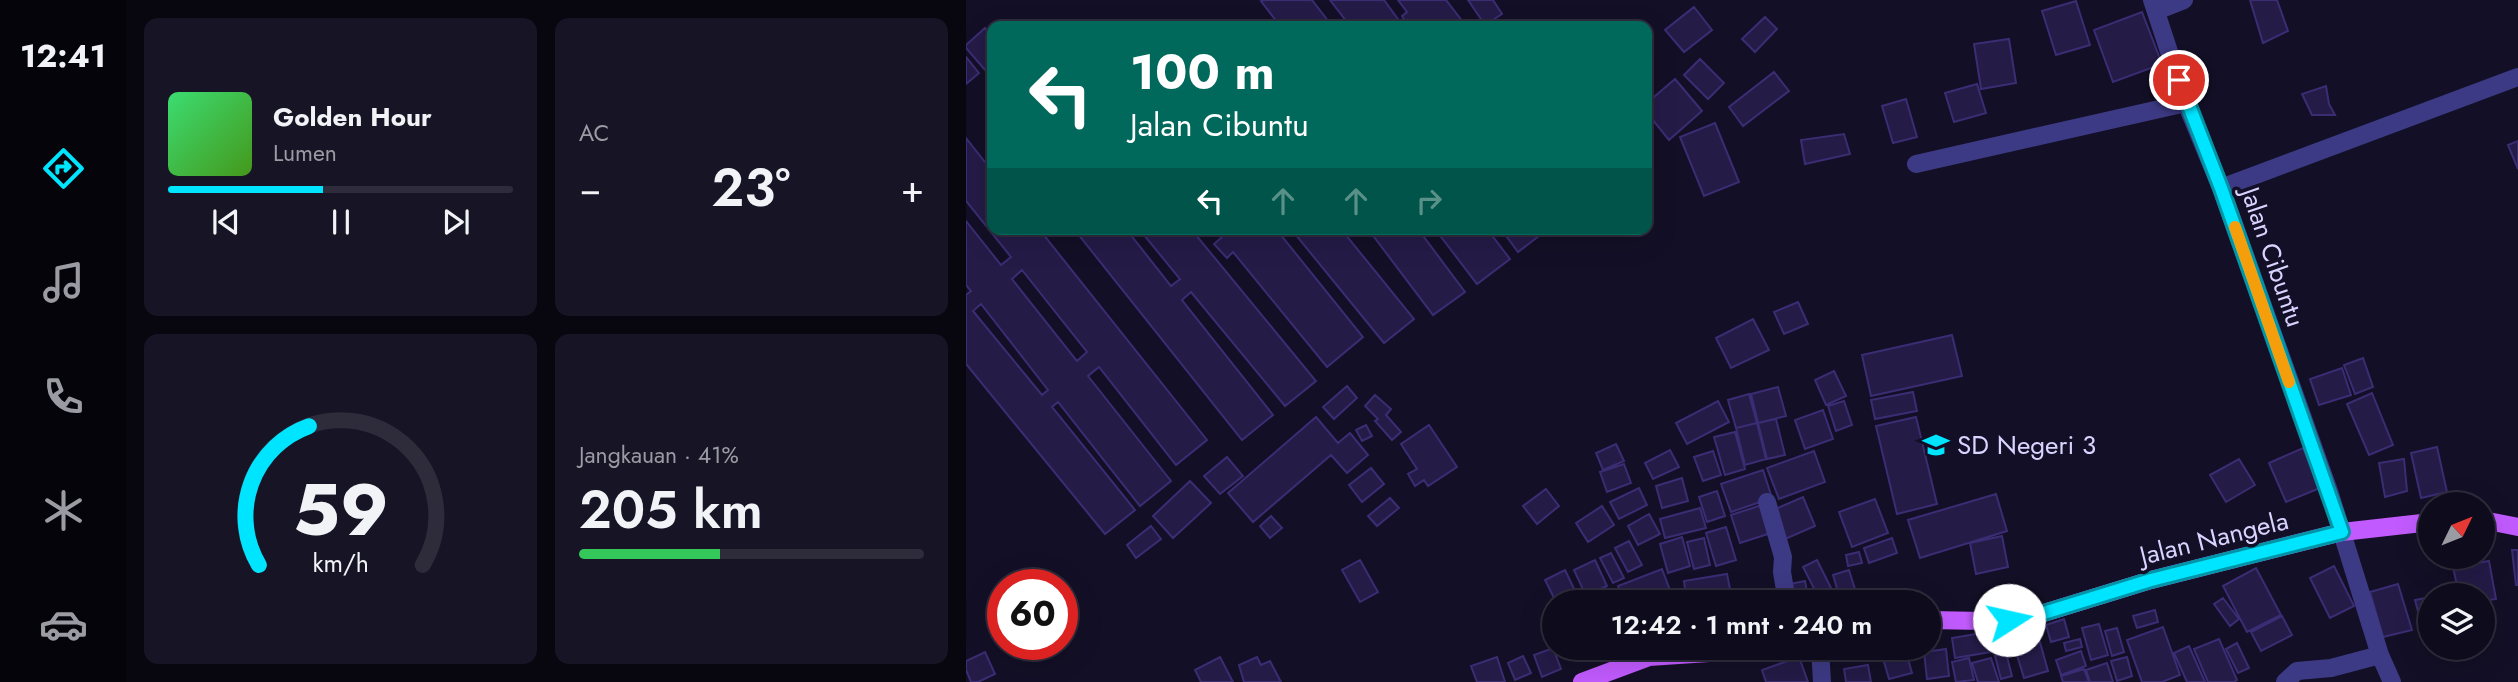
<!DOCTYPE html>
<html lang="id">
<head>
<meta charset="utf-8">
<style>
  :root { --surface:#0e0b1c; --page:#171425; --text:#f1f3f6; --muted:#9b9ba3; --line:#2e2b3b; --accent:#00e5ff }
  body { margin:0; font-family:Jost,sans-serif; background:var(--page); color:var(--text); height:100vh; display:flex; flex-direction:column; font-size:26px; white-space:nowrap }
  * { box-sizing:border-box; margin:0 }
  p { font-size:23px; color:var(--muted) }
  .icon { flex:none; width:38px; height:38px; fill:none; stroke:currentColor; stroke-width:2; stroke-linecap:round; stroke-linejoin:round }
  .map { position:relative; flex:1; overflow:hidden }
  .sheet { display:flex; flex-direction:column; gap:18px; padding:18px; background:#08060f; width:840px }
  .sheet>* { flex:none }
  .banner { position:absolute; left:21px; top:21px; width:665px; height:214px; border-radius:14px; box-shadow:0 7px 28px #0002,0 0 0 2px var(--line); background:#00695c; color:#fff; overflow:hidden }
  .needle { width:46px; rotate:47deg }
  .buttons { position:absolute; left:1452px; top:492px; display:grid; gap:14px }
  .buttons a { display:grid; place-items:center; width:77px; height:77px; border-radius:50%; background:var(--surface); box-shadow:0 7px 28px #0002,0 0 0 2px var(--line); font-size:35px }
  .speed { position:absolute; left:21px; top:569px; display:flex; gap:14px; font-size:35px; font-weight:700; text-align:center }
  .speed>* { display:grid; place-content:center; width:91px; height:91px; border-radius:50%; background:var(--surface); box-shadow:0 7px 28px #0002,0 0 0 2px var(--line); line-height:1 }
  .speed .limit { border:10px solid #d22; background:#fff; color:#111 }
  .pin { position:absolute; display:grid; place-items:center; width:60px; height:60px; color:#fff; margin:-30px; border:4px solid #fff; border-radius:50%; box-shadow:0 2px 7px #0007 }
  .me { position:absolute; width:77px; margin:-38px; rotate:80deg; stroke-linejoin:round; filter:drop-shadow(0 0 5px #0008) }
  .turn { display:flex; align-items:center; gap:24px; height:147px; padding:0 28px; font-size:32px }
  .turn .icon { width:91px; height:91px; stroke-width:2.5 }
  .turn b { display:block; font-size:49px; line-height:60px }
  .lanes { display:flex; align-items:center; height:66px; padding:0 28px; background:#0003; justify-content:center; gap:35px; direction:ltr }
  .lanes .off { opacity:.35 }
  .big { font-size:52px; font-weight:600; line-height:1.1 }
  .sheet .widget { flex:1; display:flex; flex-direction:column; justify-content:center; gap:10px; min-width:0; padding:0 24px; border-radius:14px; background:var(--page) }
  .sheet .dial { align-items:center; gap:0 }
  .dial svg { height:182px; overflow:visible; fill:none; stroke:var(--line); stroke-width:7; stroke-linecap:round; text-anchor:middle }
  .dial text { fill:var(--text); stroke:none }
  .song { display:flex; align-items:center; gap:21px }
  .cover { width:84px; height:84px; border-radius:10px; background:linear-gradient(135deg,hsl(140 70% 55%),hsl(100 70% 35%)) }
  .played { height:7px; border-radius:4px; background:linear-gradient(90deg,var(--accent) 45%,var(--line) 45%) }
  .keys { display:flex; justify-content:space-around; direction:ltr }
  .heat { display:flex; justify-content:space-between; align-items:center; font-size:38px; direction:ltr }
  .charge { height:10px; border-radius:5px; background:linear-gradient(90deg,#34c759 41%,var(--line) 0) }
  .sheet .tiles { flex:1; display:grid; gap:18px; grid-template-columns:repeat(2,1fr) }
  .trip { position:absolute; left:576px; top:590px; width:399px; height:70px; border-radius:35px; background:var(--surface); box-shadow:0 7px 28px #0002,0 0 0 2px var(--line); font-weight:600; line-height:70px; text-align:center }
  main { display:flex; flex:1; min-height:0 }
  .tab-bar { display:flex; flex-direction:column; width:126px; justify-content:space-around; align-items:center; background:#06040b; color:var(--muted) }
  .tab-bar .icon { width:49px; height:49px }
  .tab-bar .selected { color:var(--accent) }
  .tab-bar b { font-size:32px; color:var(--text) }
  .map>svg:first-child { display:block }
  .building { fill:#241b47; stroke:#3b2d73; stroke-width:2; fill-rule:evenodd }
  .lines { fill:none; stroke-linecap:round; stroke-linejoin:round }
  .minor { stroke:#3d3a85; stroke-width:18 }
  .major { stroke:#c25bff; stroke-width:18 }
  .route-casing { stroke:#0095a6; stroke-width:18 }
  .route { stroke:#00e5ff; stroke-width:12 }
  .slow { stroke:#f59e0b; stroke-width:12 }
  .labels { text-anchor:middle; stroke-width:7; stroke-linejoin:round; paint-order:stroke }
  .street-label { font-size:26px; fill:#d9d4ff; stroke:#130f26 }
  .poi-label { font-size:26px; fill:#d9d4ff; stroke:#130f26; text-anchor:start }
</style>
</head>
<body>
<main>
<nav class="tab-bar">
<b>12:41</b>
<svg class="icon selected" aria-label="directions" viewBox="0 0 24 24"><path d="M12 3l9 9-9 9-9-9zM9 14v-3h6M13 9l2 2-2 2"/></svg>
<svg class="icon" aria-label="music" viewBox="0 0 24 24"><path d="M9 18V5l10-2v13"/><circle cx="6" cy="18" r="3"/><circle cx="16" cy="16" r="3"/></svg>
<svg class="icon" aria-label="phone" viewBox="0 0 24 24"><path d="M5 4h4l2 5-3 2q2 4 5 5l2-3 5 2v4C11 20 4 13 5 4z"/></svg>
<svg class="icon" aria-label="climate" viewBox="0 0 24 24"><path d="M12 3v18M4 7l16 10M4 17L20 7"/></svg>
<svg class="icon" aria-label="car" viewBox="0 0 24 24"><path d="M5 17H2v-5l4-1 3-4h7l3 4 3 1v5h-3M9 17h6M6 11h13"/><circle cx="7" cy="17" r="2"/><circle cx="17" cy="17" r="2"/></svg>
</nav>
<section class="sheet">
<div class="tiles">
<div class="widget">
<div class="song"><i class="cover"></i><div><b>Golden Hour</b><p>Lumen</p></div></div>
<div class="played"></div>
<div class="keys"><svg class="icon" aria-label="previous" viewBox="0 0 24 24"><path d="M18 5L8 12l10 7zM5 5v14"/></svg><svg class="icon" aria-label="pause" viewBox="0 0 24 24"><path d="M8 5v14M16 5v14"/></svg><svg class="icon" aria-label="next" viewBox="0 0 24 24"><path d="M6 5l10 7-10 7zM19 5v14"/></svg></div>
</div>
<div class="widget"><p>AC</p>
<div class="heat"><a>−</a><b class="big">23°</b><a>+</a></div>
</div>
<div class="widget dial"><svg viewBox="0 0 100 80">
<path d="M14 69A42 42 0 1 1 86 69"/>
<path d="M14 69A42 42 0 0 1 36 8" stroke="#00e5ff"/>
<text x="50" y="56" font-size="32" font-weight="700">59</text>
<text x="50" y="72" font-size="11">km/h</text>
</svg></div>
<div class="widget"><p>Jangkauan · 41%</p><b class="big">205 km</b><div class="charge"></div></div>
</div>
</section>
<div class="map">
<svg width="1552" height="682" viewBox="0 0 1552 682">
  <rect width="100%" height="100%" fill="#130f26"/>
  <path class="building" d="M297,0h49l20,26h-52l-19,-25z
    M364,0h54l19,26h-53z
    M432,0h48l20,26h-58l-6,-10 5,-4z
    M502,0h25l9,14 -17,11z
    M1284,0h27l11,31 -25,12z
    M1110,1l14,44 -34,10 -14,-44z
    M728,7l18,23 -28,22 -19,-22z
    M1176,12l20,52 -49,18 -19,-52z
    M799,17l12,12 -22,23 -13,-13z
    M19,28l7,8v30l-6,5 -20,-23v-3z
    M1043,39l7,44 -35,6 -7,-45z
    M0,57l13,16 -13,11z
    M734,59l24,24 -16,16 -24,-24z
    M808,72l15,19 -46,35 -14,-19z
    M709,79l27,32 -33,29 -22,-27v-10z
    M1011,84l9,29 -32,9 -9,-29z
    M1360,86l3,18 6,11h-23l-10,-21z
    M940,99l11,38 -24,6 -11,-37z
    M749,123l24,59 -35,14 -24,-59z
    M878,134l6,20 -45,10 -4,-24z
    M0,138l26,33v58h47l168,211 -31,25 -77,-98 -11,9 83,105 -31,25 -82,-104 -6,5 83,103 -30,24 -139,-170v-69l5,-4 -5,-6v-64l35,44 10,-8 -45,-56zM56,270l65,82 -10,9 -65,-82zM15,304l67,86 -6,5 -69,-84z
    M1552,141v28l-10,-24z
    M108,229h52l45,57 9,-7 -41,-50h52l125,152 -31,25 -94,-114 -9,8 91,115 -31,25z
    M249,229h61l87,108 -36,30 -94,-115 -6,6 -13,-14 8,-7z
    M325,229h50l73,90 -30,24z
    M402,229h50l47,63 -32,23z
    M469,229h52l23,30 -33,25z
    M535,229h47l-30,23z
    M832,302l10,22 -24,10 -10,-22z
    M787,319l16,31 -38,18 -15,-30z
    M986,335l10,41 -91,20 -9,-41z
    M1397,358l10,29 -18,7 -11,-29z
    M1376,368l9,27 -32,10 -9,-26z
    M868,371l12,25 -20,9 -11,-25z
    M381,386l10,12 -23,21 -11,-12z
    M812,387l8,29 -28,7 -7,-29z
    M947,392l4,19 -42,8 -4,-19z
    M1406,393l21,52 -24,10 -22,-51z
    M783,394l8,29 -21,5 -8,-28z
    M409,395l16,14 -5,6 15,17 -9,8 -17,-19 3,-2 -13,-13z
    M752,401l11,21 -42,22 -11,-21z
    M878,401l8,24 -16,6 -8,-25z
    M857,410l10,29 -28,10 -10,-29z
    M350,417l22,26 12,-10 18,22 -21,18 -16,-18 -78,67 -25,-29z
    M950,417l21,87 -40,10 -21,-88z
    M810,419l9,36 -18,4 -9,-36z
    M791,423l9,36 -21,6 -9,-37z
    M400,425l6,11 -10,5 -6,-11z
    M463,425l28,42 -29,19 -4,-6 -9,6 -7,-12 9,-5 -16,-25z
    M769,432l10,37 -20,6 -11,-38z
    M650,444l8,17 -21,9 -7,-17z
    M1471,447l10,45 -26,6 -10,-45z
    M1337,448l17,40 -34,14 -17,-39z
    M704,450l9,17 -26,12 -8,-16z
    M747,451l8,24 -18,6 -9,-24z
    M848,451l11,31 -46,17 -12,-31z
    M261,457l16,19 -23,18 -16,-18z
    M1273,459l16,26 -29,17 -16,-27z
    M1438,459l3,32 -22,6 -6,-34z
    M658,464l7,19 -24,9 -7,-20z
    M405,468l13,16 -22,18 -13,-17z
    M797,470l9,28 -41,14 -10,-28z
    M716,478l6,23 -26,7 -6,-22z
    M224,481l21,22 -38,35 -20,-22z
    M673,488l8,17 -28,14 -9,-17z
    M580,489l13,17 -22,18 -14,-18z
    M751,491l8,25 -18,6 -8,-25z
    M1030,494l11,37 -87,27 -12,-38z
    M837,497l12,29 -32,14 -12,-29z
    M424,498l9,10 -22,18 -9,-10z
    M909,499l13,34 -36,14 -13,-35z
    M799,504l9,28 -34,11 -9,-28z
    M636,506l12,19 -26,17 -12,-19z
    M734,508l6,20 -41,10 -5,-19z
    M683,514l11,20 -22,11 -10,-19z
    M305,516l11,12 -12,10 -10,-12z
    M185,526l10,13 -25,19 -9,-13z
    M760,527l10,33 -20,6 -10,-33z
    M1036,536l6,31 -32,7 -6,-31z
    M716,537l8,29 -22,7 -8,-29z
    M738,538l6,27 -16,4 -7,-27z
    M926,538l5,15 -28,10 -5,-15z
    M663,541l13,24 -14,7 -13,-24z
    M1546,550h6v35h-2z
    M893,552l3,11 -14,3 -2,-11z
    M645,553l13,25 -11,5 -13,-25z
    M394,560l18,32 -18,10 -18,-32z
    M629,560l12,26 -21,10 -12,-26z
    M851,560l21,42h-17l-18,-35z
    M1523,561l7,38 -13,2v-6h-24l-6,-28z
    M1368,566l20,40 -24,12 -20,-40z
    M1290,568l25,47 -34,17 -24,-46z
    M696,569l11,29 -9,4h-40l-6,-16z
    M599,570l15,31 -2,1h-22l-11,-22z
    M883,570l10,32h-18l-8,-27z
    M761,574l3,15 -44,8 -2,-16z
    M839,581l2,11 -15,3 -2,-11z
    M1432,584l14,46 -29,7 -13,-45z
    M648,591l5,11h-26l-1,-2z
    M807,591l2,11h-19l-2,-7z
    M1465,597v27l-9,2 -7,-26z
    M1257,598l16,21 -9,7 -16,-22z
    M1189,610l3,12 -21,6 -4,-12z
    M1316,616l10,19 -31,16 -10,-19z
    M1098,619l5,18 -18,5 -5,-17z
    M1133,624l9,31 -17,5 -9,-32z
    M1197,627l17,48 -18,7h-20l-15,-42z
    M1151,628l7,24 -12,4 -7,-25z
    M1022,632l3,20 -36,6 -3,-20z
    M1072,635l10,36 -24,7 -11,-36z
    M1114,639l2,8 -16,4 -2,-8z
    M1253,639l18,41 -3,2h-26l-14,-33z
    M1271,643l12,25 -11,5 -12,-24z
    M1223,646l16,36h-18l-13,-29z
    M587,648l8,21 -19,8 -8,-22z
    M914,648h25l7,25 -23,6z
    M980,649l3,27 -22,3 -3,-27z
    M1115,651l5,15 -25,9 -5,-15z
    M19,652l10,22 -17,8h-7l-5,-12v-9z
    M1040,653l6,23 -11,3 -6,-23z
    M557,656l8,17 -16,7 -7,-17z
    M254,657l13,25h-32l-6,-12z
    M291,657l4,8 9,-4 11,21h-37l-5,-17z
    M531,657l8,25h-28l-6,-16z
    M833,657l9,25h-42l-4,-12z
    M1161,657l5,19 -15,5 -6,-20z
    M1003,658l5,22 -18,2 -4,-20z
    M1025,658l8,24h-21l-6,-19z
    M1141,663l6,19h-23l-4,-12z
    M902,665l3,17h-25l-2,-13z
    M1118,669l5,13h-26l-2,-6z"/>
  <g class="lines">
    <path class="minor" d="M1186,0l34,103 35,85 108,303 51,164 12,27
      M1190,11l28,-11
      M950,164l270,-61
      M1255,188l297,-111
      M801,502l16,55 -1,15 5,30
      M854,648l2,34
      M1319,682l12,-11 34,-3 49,-13"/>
    <path class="major" d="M1517,520l35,7
      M962,620l56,1 50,-5 117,-36 191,-48 89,-10
      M616,682l67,-25 135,-9"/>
  </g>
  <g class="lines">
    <g class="route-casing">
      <path id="route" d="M1043,620l25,-4 117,-36 191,-48 -121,-344 -42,-108"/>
    </g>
    <use href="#route" class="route"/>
    <path class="slow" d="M1269,227l54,155"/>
  </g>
  <defs>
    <g id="school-bare" transform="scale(2.1)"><path d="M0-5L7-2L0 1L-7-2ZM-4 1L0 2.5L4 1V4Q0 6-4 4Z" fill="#00e5ff" stroke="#130f26" stroke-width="2.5" paint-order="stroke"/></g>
  </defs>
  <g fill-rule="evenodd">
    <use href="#school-bare" x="970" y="445"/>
  </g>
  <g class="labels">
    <g class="street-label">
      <text transform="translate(1307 257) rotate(71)" y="9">Jalan Cibuntu</text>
      <text transform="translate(1248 538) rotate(-14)" y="9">Jalan Nangela</text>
    </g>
    <g class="poi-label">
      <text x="991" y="454">SD Negeri 3</text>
    </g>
  </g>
</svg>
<div class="buttons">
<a><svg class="needle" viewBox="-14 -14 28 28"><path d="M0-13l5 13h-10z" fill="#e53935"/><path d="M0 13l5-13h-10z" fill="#9b9ba3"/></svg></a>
<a><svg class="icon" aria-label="layers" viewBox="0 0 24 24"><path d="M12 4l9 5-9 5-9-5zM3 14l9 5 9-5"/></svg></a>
</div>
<div class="speed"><div class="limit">60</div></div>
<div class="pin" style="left:1213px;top:80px;background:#d93025"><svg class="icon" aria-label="arrive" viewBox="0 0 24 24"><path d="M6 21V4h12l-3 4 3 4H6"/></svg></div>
<svg class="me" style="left:1043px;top:620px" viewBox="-20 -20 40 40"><circle r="19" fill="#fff"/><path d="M0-13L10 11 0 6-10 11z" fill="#00e5ff"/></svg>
<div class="trip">12:42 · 1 mnt · 240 m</div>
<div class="banner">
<div class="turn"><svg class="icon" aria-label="left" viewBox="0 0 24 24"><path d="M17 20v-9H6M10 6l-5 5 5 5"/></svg><div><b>100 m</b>Jalan Cibuntu</div></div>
<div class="lanes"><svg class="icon" aria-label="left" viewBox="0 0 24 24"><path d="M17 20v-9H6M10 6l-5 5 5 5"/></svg><svg class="icon off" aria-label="ahead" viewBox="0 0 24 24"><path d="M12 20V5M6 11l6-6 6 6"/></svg><svg class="icon off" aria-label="ahead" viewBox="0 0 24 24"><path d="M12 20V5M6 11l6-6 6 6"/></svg><svg class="icon off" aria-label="right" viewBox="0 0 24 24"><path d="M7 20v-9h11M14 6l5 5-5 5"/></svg></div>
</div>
</div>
</main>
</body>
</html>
